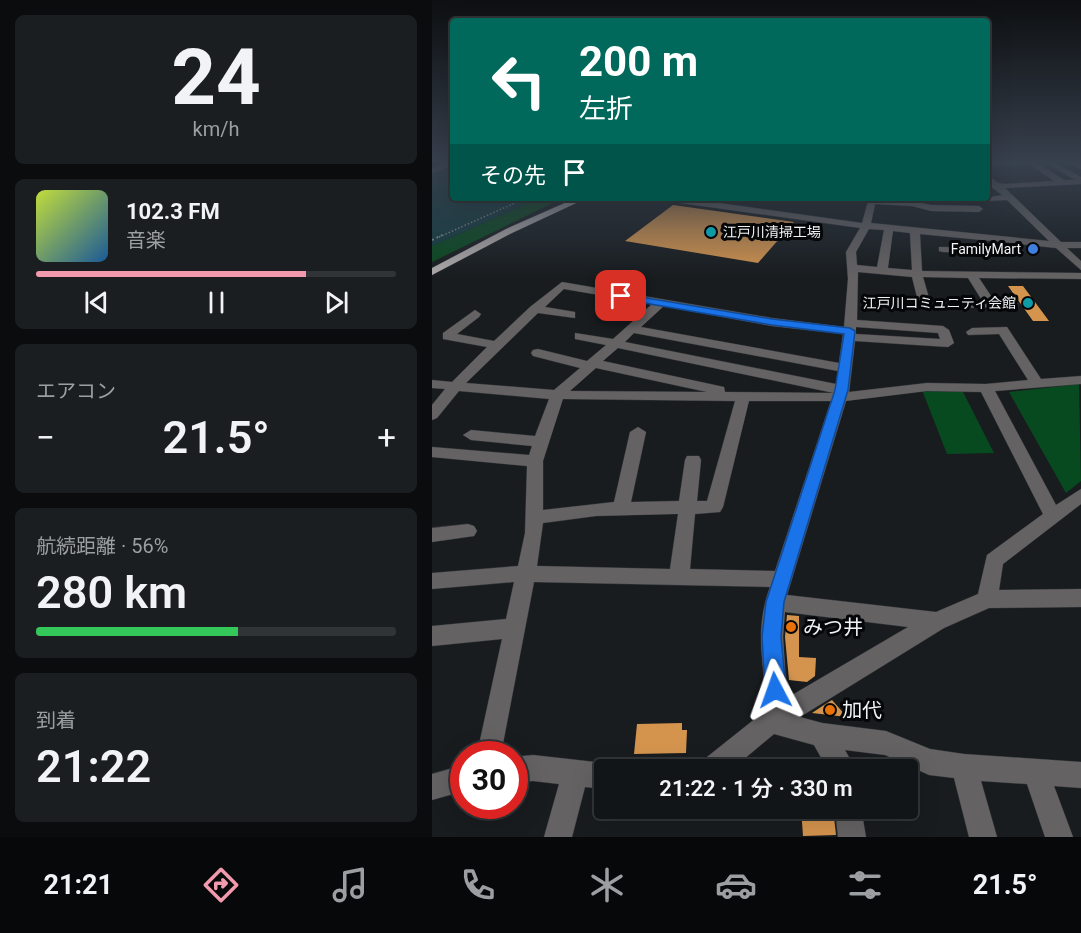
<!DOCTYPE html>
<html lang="ja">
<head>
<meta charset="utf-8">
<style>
  :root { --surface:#121517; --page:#1b1e20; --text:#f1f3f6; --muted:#9c9fa1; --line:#313436; --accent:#f29aad }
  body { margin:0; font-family:Roboto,"Noto Sans JP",sans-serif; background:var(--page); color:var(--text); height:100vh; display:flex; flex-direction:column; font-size:22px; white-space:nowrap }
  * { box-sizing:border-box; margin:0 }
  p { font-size:20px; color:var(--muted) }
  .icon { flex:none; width:33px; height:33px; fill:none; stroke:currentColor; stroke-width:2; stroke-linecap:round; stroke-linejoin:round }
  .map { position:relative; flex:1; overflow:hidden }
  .details { display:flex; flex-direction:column; gap:15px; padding:15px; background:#0a0c0d; width:432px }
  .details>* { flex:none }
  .top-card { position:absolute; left:18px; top:18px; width:540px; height:183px; border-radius:6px; box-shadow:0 6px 24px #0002,0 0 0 2px var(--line); background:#00695c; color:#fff; overflow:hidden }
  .speed { position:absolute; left:18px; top:741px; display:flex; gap:12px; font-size:30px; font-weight:700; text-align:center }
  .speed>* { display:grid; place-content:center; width:78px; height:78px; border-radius:50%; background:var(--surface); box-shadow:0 6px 24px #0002,0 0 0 2px var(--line); line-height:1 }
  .speed .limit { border:9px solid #d22; background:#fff; color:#111 }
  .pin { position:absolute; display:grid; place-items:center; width:51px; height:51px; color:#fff; margin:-26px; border-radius:12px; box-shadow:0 3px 9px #0006 }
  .me { position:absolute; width:66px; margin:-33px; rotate:356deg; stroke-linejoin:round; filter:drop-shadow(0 0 4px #0008) }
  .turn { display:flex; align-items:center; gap:21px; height:126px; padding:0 30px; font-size:27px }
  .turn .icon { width:78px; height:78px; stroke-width:2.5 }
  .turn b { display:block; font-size:42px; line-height:51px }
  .then { display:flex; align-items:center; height:57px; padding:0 30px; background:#0003; gap:12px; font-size:22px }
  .big { font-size:45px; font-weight:600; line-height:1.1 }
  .details .widget { flex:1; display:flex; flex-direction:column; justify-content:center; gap:9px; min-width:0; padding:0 21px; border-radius:9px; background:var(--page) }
  .details .dial { align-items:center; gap:0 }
  .dial b { font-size:78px; line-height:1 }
  .song { display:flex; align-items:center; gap:18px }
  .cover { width:72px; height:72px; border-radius:9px; background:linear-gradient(135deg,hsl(70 70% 55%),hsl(210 70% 35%)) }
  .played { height:6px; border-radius:3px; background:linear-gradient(90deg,var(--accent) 75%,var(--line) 75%) }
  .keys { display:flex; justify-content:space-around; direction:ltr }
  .heat { display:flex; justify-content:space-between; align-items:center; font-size:33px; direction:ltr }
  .charge { height:9px; border-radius:4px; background:linear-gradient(90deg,#34c759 56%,var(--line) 0) }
  .trip { position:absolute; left:162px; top:759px; width:324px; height:60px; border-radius:6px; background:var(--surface); box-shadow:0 6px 24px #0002,0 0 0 2px var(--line); font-weight:600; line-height:60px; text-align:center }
  .dock { display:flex; height:96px; justify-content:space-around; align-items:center; background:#070809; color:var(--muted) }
  .dock .icon { width:42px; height:42px }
  .dock .selected { color:var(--accent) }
  .dock b { font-size:27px; color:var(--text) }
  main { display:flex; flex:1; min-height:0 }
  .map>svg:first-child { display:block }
  .green { fill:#084a1f }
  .water { fill:#123c41 }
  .building { fill:#d4944e }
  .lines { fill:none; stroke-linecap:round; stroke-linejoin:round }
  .minor-casing { stroke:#323639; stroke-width:1 }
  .major-casing { stroke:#323639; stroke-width:1 }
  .path-far1 { stroke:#8b8f91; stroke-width:1.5; stroke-dasharray:1.5 2; stroke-linecap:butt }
  .path { stroke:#8b8f91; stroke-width:2; stroke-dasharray:2 3; stroke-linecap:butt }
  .minor { fill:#656263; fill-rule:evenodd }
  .major { fill:#b0abac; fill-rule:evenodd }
  .route { fill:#1a73e8; stroke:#114b97; stroke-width:1.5 }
  .culture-dot { fill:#0f9aa8; stroke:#050607; stroke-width:2 }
  .shop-dot { fill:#3f7fe0; stroke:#050607; stroke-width:2 }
  .food-dot { fill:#e8710a; stroke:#050607; stroke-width:2 }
  .labels { text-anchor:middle; stroke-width:6; stroke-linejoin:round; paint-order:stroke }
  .far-poi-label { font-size:14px; fill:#f0f3f5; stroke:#050607; text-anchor:end }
  .near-poi-label { font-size:20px; fill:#f0f3f5; stroke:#050607; text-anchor:start }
</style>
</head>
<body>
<main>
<section class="details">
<div class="widget dial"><b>24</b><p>km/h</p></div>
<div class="widget">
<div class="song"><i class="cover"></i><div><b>102.3 FM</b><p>音楽</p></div></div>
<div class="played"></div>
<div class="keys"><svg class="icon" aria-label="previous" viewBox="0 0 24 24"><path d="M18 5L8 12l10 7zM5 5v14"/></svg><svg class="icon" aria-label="pause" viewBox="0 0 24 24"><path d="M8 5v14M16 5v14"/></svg><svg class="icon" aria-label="next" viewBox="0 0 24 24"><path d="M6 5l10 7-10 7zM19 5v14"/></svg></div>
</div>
<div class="widget"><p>エアコン</p>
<div class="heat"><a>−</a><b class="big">21.5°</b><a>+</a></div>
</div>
<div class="widget"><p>航続距離 · 56%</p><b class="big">280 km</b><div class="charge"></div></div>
<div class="widget"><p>到着</p><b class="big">21:22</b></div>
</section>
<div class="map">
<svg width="649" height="837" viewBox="0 0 649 837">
  <rect width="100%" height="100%" fill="#181c1f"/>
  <path class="green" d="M108,198h23l-131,64v-16z
    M647,384l2,97 -15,12 -57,-101z
    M490,390h40l32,63 -47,1z"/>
  <path class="water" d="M21,167v31h87l-108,48v-72z"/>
  <path class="building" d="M241,205l121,17 -36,41 -133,-22z
    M576,286h15l26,35h-16z
    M355,615l12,1v41l17,1 -1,18 -8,6 -18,-2 -4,-43z
    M400,700l15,17 -35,-4 12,-8z
    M250,723v7h5l-1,23 -52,1 3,-30z
    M369,808h32l3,27 -33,1z"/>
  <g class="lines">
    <g class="minor-casing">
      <path id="minor" d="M21,162v4l-21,7v-5z
        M555,162h49l28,18h11l-30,-18h9l27,15v7l-76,4 56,54h20v6h-14l14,13v9l-25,-22 -37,-4 4,7 -5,3 -75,-2 -4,-1v-4l72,1 2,-5 -93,-9 2,37 159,2v6l-102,-1 16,24 23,1v4l-73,1 -6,-3 2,-2 42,-1 -15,-24 -45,-1 8,28 -6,3 -6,-3 -7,-28 -54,-5 -1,48 86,6 6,4 5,13 -6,4 -93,-6 -6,51 78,-9 59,1 42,-4 -29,-46 -31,1 -2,-3 6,-4 35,-1 34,52 40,-3v8l-86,7 61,114 25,-16v15l-78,60 -4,26 82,-1v18l-92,1 -45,20 -144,89 22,6 64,8 44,18 34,5 117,8v26l-27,-2 19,51h-28l-18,-53 -46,-3 16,56h-28l-15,-59 -25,-3 -44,-20 -40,-5 11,20h-28l-14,-25 -40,-11 -43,36h-33l4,-9 59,-47c7,-24 0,-51 0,-76 0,-17 3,-35 9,-51l-236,-5 -33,172h-24l25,-115 -70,7v-20l74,-7 8,-37 -82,7v-16l86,-7 7,-33 2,-67 -95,-9v-10l97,8 3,-9 -61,-6 -8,-5 8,-5 64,6 14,-37 -90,-8 -22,27 -5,2v-15l13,-16 -13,-1v-8l20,2 35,-35 -44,-8v-6l32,-23 6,4 -2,3 -22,17 37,7 36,-34 32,-25 210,36 72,9 4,-48 -2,-27 14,-24 -194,-27 -4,-3h22l178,25 7,-25 39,2 1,-2h8v4l14,3 48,1 4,3 -4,3 -48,-1 -19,-5 -37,-2 -4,19 178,18 -42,-41 -20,1 -4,-3 19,-3 -12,-9 -3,-12 11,9 6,1 50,-3 -25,-17 -42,2zM437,229l15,1 -7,37 -20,-2 -1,-13zM461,231l17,2 2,37 -24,-2zM132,289l88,15 -39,35 -38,-6v6l31,6 -19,16 -49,-12 -5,1 -2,3 2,3 47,12 -26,22 -88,-7 72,-70 37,5v-6l-30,-5zM232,306l108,20 71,8 -4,29 -198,-36zM424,327l82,6 2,6 -84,-5zM202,333l204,38 -2,13 -211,-42zM186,348l216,45 -109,-1 -1,-5 -121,-26zM164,368l111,24 -137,-1zM495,391l54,1 62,122 -56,41 -9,39 -42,18 -149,-17 59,-194zM131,399l172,2 -28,100h-10l4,-41 -2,-4h-12l-2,4 -6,41 -48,1 15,-70 -8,-5 -8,5 -16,70 -71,8v-49zM317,401h82l-56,170 -85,-2 5,-55 25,-2 3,-5zM246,514l-8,55 -133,-3 6,-43 53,-7zM353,612l123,15 -121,71 -4,-61z
        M635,162l14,2v5l-13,-5z
        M507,198h41l-4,3h-33z
        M36,524l6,2 3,5 -3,5 -42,6v-14z
        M101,755l71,8 9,4 1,3h-10v19l-19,-2 -13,50h-28l15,-53 -26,-3 -19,2v-26z
        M32,765v26l-32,9v-26z
        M403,808h26l5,29h-28z"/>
    </g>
    <g class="major-casing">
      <path id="major" d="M144,198h11l-75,35 -80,42v-7l74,-39z"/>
    </g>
    <path class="path-far1" d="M7,237l87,-39"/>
    <path class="path" d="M0,240l10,-5"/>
    <use href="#minor" class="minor"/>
    <use href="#major" class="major"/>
  </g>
  <linearGradient id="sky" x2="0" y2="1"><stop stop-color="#0d0f11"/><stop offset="0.58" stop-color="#37404d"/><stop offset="1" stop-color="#37404d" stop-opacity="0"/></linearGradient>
  <rect width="649" height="279" fill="url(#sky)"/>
  <path class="route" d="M185,293l155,26 78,9 5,3 -7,59 -64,212 -3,35 5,53 -4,7 -7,3 -7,-3 -3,-7 -3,-53 4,-35 69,-212 9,-56 -72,-9 -151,-26 -5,-3z"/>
  <g class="culture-dot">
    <circle cx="279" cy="232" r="6"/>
    <circle cx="596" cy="303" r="6"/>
  </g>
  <circle class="shop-dot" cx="601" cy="249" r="6"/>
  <g class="food-dot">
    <circle cx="359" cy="627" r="6"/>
    <circle cx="398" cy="710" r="6"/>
  </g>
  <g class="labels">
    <g class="far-poi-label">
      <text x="291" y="237" text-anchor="start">江戸川清掃工場</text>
      <text x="589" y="254">FamilyMart</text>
      <text x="584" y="308">江戸川コミュニティ会館</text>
    </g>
    <g class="near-poi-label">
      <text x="371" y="634">みつ井</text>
      <text x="410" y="717">加代</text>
    </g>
  </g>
</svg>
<div class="speed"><div class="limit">30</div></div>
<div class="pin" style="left:189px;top:296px;background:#d93025"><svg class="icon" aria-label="arrive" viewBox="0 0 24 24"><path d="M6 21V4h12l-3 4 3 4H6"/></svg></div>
<svg class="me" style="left:343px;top:690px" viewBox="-20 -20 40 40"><path d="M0-17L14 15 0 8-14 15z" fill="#1a73e8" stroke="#fff" stroke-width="4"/></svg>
<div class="trip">21:22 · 1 分 · 330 m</div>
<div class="top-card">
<div class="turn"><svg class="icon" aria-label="left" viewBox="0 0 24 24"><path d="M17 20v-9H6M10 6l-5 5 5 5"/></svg><div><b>200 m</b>左折</div></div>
<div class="then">その先<svg class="icon" aria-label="arrive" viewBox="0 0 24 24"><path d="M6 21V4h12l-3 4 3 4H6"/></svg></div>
</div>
</div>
</main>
<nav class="dock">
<b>21:21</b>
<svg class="icon selected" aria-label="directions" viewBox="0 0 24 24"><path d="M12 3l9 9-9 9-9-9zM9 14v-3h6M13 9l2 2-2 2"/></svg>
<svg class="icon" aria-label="music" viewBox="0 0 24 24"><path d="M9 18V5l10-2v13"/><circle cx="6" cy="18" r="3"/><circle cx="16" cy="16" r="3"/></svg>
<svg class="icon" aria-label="phone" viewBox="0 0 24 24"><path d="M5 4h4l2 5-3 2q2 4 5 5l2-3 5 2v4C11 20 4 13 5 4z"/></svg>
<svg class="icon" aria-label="climate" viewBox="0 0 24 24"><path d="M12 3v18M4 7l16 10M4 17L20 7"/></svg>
<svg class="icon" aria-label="car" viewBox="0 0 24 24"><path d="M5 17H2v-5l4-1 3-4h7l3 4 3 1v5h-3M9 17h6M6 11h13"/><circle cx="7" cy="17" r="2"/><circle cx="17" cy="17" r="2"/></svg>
<svg class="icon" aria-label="filters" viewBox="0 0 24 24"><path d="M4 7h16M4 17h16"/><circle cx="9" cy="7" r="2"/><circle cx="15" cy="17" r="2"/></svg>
<b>21.5°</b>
</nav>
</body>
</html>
